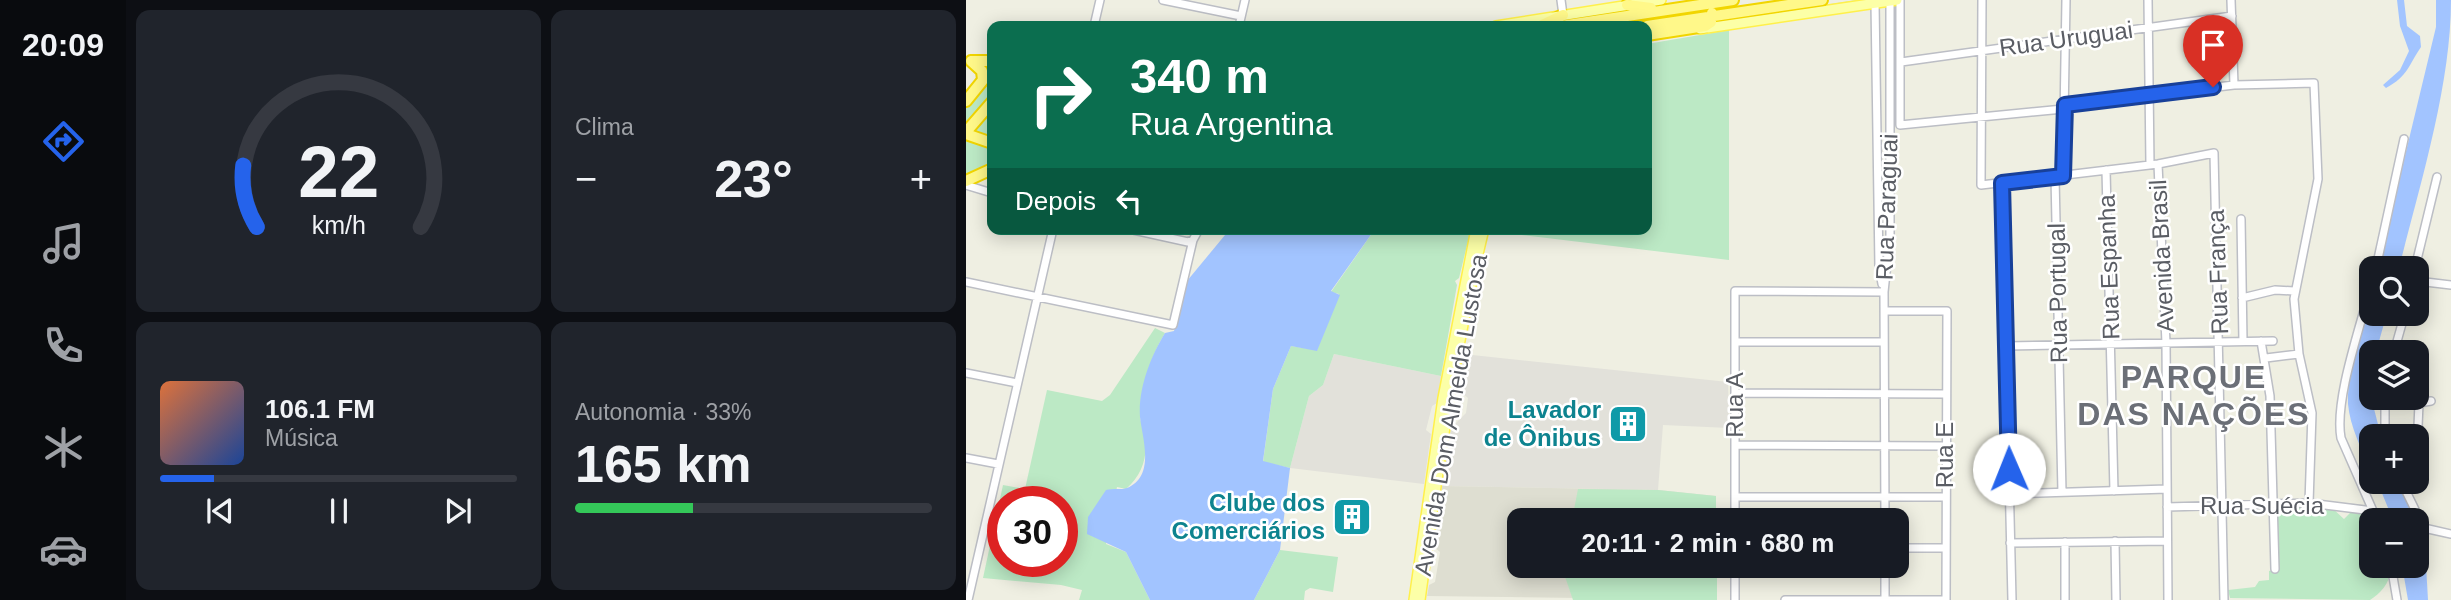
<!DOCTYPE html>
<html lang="pt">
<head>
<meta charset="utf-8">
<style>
  :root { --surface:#171b24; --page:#20242c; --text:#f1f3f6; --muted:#9ea1a6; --line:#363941; --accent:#2563eb }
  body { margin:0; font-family:Arial,sans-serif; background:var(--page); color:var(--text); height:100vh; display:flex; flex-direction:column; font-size:26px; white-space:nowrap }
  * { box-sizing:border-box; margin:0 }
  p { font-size:23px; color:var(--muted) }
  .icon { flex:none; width:38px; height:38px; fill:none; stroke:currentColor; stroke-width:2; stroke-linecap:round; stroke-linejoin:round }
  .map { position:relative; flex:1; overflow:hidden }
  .panel { display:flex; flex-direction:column; gap:10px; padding:10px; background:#0d0f14; width:840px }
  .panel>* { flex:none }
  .guide { position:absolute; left:21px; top:21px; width:665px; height:214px; border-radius:14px; box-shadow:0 4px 18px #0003; background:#0b6e4f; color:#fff; overflow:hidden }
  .tools { position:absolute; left:1393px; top:256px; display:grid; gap:14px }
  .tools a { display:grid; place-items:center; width:70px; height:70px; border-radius:14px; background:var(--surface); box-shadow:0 4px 18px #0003; font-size:35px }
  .speed { position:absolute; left:21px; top:486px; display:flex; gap:14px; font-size:35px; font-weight:700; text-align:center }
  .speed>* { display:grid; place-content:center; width:91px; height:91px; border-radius:50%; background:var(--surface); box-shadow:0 4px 18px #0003; line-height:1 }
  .speed .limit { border:10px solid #d22; background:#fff; color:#111 }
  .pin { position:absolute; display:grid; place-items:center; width:60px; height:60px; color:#fff; margin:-72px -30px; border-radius:50% 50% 50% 0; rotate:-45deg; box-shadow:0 0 7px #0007 }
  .pin .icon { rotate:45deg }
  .me { position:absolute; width:77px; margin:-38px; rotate:359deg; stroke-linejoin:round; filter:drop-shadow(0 0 5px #0008) }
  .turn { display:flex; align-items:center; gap:24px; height:147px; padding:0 28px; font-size:32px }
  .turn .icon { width:91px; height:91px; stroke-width:2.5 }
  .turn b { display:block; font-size:49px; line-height:60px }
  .then { display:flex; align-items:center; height:66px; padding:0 28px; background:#0003; gap:14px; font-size:26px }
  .big { font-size:52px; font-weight:600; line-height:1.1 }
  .panel .card { flex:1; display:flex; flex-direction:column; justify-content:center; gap:10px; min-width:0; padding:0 24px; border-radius:14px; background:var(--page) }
  .panel .dial { align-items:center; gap:0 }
  .dial svg { height:182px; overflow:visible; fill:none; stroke:var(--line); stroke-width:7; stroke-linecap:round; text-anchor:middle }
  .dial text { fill:var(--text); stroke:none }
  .song { display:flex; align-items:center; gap:21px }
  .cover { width:84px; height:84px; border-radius:10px; background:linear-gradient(135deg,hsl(20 70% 55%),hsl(220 70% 35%)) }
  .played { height:7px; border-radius:4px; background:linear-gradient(90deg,var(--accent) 15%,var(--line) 15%) }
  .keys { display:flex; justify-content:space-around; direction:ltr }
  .heat { display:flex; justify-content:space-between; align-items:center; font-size:38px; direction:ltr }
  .charge { height:10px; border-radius:5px; background:linear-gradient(90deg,#34c759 33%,var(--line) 0) }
  .panel .tiles { flex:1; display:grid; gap:10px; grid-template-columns:repeat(2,1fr) }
  .trip { position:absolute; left:541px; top:508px; width:402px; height:70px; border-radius:14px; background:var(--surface); box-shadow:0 4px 18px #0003; font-weight:600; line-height:70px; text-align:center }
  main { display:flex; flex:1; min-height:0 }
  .dock { display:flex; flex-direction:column; width:126px; justify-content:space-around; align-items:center; background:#090b0e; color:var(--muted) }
  .dock .icon { width:49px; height:49px }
  .dock .selected { color:var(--accent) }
  .dock b { font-size:32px; color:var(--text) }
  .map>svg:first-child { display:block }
  .industrial { fill:#e2e1da }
  .education { fill:#deded1 }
  .green { fill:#bce9c5; fill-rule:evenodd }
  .water { fill:#a2c4ff }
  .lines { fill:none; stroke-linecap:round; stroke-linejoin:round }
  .minor-casing { stroke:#bcbec5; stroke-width:10 }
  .major-casing { stroke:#fff04b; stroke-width:12 }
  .highway-casing { stroke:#f1d500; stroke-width:14 }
  .minor { stroke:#fff; stroke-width:7 }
  .major { stroke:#fcffa7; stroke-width:9 }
  .highway { stroke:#fff889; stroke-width:10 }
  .route-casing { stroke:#184099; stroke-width:18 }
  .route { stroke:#2563eb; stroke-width:12 }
  .labels { text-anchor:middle; stroke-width:5; stroke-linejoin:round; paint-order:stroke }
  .street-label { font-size:24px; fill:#5a5d64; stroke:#fff }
  .culture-label { font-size:24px; font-weight:bold; fill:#0d838f; stroke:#fff; text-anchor:end }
  .district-label { font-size:32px; font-weight:bold; letter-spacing:2px; fill:#6b6f77; stroke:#fff }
</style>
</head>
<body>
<main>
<nav class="dock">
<b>20:09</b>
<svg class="icon selected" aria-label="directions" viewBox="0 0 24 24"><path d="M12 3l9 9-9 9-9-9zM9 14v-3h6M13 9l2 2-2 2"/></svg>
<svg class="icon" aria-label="music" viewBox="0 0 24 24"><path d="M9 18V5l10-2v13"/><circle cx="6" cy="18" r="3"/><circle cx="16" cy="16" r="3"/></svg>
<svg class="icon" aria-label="phone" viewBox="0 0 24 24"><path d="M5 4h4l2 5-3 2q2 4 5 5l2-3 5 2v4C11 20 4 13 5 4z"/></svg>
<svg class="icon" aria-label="climate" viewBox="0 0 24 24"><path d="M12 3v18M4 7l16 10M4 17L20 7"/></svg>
<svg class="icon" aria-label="car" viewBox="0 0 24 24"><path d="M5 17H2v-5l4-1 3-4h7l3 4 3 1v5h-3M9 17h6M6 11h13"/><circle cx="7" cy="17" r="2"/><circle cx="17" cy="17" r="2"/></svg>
</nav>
<section class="panel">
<div class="tiles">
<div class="card dial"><svg viewBox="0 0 100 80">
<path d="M14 69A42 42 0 1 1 86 69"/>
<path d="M14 69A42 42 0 0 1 8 42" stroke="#2563eb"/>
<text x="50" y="56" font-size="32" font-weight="700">22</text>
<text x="50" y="72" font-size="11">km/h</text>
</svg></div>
<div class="card"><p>Clima</p>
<div class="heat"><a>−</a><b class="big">23°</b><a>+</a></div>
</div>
<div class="card">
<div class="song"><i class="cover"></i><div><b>106.1 FM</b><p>Música</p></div></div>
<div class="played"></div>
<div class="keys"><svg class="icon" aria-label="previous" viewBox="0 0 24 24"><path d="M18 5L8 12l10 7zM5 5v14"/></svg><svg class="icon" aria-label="pause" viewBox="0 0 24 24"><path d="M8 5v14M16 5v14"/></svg><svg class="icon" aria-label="next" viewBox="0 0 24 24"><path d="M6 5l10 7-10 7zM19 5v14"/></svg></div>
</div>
<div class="card"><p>Autonomia · 33%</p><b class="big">165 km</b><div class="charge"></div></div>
</div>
</section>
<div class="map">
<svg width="1485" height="600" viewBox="0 0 1485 600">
  <rect width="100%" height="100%" fill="#efefe2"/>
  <path class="industrial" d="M368,354l107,22 -4,27 -5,3 -6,24 5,4 -7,50 -134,-16 19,-72 14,-11z
    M497,354l265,28 1,46 -66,-3 -5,65 -216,-4 9,-58 15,-15 2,-15 -11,-9z"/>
  <path class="education" d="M476,486l216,4 58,6v24h-197v45h198v35l-290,-4 2,-11 6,-3 5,-30 -6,-5z"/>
  <path class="green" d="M891,0h20l-160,23 1,-2z
    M740,9v4l-89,13h-26z
    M763,30v230l-241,-29 159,-2v-185z
    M14,64l12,1v31l-9,9 9,3v31l-26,-9v-26l20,-21z
    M0,138l26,9v14l-26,14z
    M409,229h96l-12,49 -4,3 2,4 -16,91 -107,-22 -11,31 -14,11 -19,72 -27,-6 10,-73 18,-43 26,4 22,-56 -8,-2z
    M189,328l10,5c-14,23 -24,54 -25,82 0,7 4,14 5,21 3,21 -3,39 -19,53l-9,-2 -11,57 20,8 24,48h-71l3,-10 -21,-5 -78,-7 20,-93 22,4 22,-99 55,11 8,-6zM37,502h59v60h-59z
    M612,489l80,1 58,6v24h-144z
    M1338,505l27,2 13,12 6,-6h14l2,28h5v24l19,5c1,12 -10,24 -20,30l-140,-2 -2,-8 27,-3 4,-6 10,-1v-9l9,-2 -1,-62z
    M314,550l58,7 -5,35 -23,-4 -5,3 -1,9h-50z
    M595,565h156v35h-144z"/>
  <path class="water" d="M1431,0h7l3,26 13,10 1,11c-13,19 -13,29 -35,41l-3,-3 17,-15 9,-19 -9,-25z
    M1470,0h15c0,86 -31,184 -52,268h-21l58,-241z
    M264,229h145l-44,62 9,4 -23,56 -26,-5 -18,43 -10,72 27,7 -10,82 -26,50h-104l-24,-48 -39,-18 1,-17 18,-27c6,-2 16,0 21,-2 29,-12 15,-51 13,-71 -2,-29 11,-61 25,-84l9,-2 13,-50z
    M1405,297v16h16l-11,39h-5v45l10,39h-10v35c-9,-21 -21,-44 -23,-67 -1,-35 15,-74 23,-107z
    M1411,481h22l16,39h-22z
    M1451,527l9,38 2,35h-20l-6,-35h15z"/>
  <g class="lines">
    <g class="minor-casing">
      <path id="minor" d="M197,0l78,16
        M595,0l2,15
        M934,0v125l163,-16
        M1016,0l-1,185 177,-21 56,-11 10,447
        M1182,0l2,165
        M1265,0l3,85
        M909,3l4,264 3,17
        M128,26l6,-26
        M273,26l6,-26
        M935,62l331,-46
        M1099,105l169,-20 80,-2 4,96 -24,120 5,55 13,59 -3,90
        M1192,164l8,179 2,257
        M1140,170l8,321
        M1097,176l3,-176
        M1089,177l7,315
        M1036,183l10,417
        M0,185l26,8
        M1275,219l2,122
        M163,229l59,13 5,-2
        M1410,268l28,-129
        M1449,268l22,-91
        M1451,281l34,4
        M0,282l207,43 20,-85 6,-11
        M1405,285c-10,40 -37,115 -30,153l36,82
        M1276,298l33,-8 19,1
        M918,311h63l-1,289
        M1295,341l9,55 5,173
        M769,342h149
        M1041,346l266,-5
        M1428,352l11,-39
        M1300,358l33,-4
        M0,373l51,10
        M769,393l210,1
        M1419,397v39
        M769,445l210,1
        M1451,450l2,-47 12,-2
        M0,458l32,6
        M1435,481l23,47 27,6
        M1044,494l157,-5
        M769,497h211
        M1201,507l142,-4 64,8
        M769,520v-229l149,1
        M919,520l-1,-228 6,-57v-234
        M1149,541l1,59
        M1099,542v58
        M1044,543l157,-2
        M931,548h49
        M769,565v35
        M919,565v35
        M1425,565l6,35
        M2,600l85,-371
        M819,600h161"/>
    </g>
    <g class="major-casing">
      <path id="major" d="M530,26l165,-26
        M734,29l197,-29
        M448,600l29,-202 33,-169
        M454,600c17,-124 34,-249 64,-371"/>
    </g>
    <g class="highway-casing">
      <path id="highway" d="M661,5l24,3
        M574,26l23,-11
        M595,26l172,-26
        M681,26l175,-26
        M681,35l58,-9 6,-4 1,-9
        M6,61h20
        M0,101l17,-21 -1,-9 -11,-10
        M0,132l26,-30
        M0,134l26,9
        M0,181l26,-12"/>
    </g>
    <use href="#minor" class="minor"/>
    <use href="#major" class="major"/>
    <use href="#highway" class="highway"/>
  </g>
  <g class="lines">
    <g class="route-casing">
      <path id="route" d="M1043,469l-7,-286 61,-7 2,-71 148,-18"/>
    </g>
    <use href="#route" class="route"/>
  </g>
  <defs>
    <g id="building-square" transform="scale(2.0125)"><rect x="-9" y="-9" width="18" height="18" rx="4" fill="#0f9aa8" stroke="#fff"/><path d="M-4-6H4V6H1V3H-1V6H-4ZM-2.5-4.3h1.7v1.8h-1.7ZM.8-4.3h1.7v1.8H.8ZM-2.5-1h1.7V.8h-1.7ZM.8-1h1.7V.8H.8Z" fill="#fff"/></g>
  </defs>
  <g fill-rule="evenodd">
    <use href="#building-square" x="662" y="424"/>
    <use href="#building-square" x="386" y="517"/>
  </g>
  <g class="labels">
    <g class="street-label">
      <text transform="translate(1100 39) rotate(-8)" y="8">Rua Uruguai</text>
      <text transform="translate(921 207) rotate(-88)" y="8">Rua Paraguai</text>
      <text transform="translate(1196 256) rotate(-93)" y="8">Avenida Brasil</text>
      <text transform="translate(1143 267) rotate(-92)" y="8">Rua Espanha</text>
      <text transform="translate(1252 272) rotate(-92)" y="8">Rua França</text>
      <text transform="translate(1092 293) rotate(-91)" y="8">Rua Portugal</text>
      <text transform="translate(769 405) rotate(-90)" y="8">Rua A</text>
      <text transform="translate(485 415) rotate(-80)" y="8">Avenida Dom Almeida Lustosa</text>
      <text transform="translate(979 455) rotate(-90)" y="8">Rua E</text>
      <text x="1296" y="514">Rua Suécia</text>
    </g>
    <g class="culture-label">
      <text x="635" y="418">Lavador<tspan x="635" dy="28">de Ônibus</tspan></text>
      <text x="359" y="511">Clube dos<tspan x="359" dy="28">Comerciários</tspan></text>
    </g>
    <g class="district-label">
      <text x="1228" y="388">PARQUE<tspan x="1228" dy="37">DAS NAÇÕES</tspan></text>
    </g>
  </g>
</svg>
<div class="tools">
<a><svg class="icon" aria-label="search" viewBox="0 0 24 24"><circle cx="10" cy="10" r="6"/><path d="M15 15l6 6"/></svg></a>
<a><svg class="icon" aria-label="layers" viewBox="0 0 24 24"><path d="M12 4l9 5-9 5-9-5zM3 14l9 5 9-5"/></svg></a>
<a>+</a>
<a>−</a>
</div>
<div class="speed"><div class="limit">30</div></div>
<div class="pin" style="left:1247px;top:87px;background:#d93025"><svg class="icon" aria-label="arrive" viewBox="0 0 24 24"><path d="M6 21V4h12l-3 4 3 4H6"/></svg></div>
<svg class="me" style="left:1043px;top:469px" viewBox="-20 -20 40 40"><circle r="19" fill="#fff"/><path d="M0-13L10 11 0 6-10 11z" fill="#2563eb"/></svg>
<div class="trip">20:11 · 2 min · 680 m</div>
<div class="guide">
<div class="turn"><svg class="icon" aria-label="right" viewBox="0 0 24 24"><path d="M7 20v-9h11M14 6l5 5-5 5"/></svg><div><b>340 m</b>Rua Argentina</div></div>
<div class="then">Depois<svg class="icon" aria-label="left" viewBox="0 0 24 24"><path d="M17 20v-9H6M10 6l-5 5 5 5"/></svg></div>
</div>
</div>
</main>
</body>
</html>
